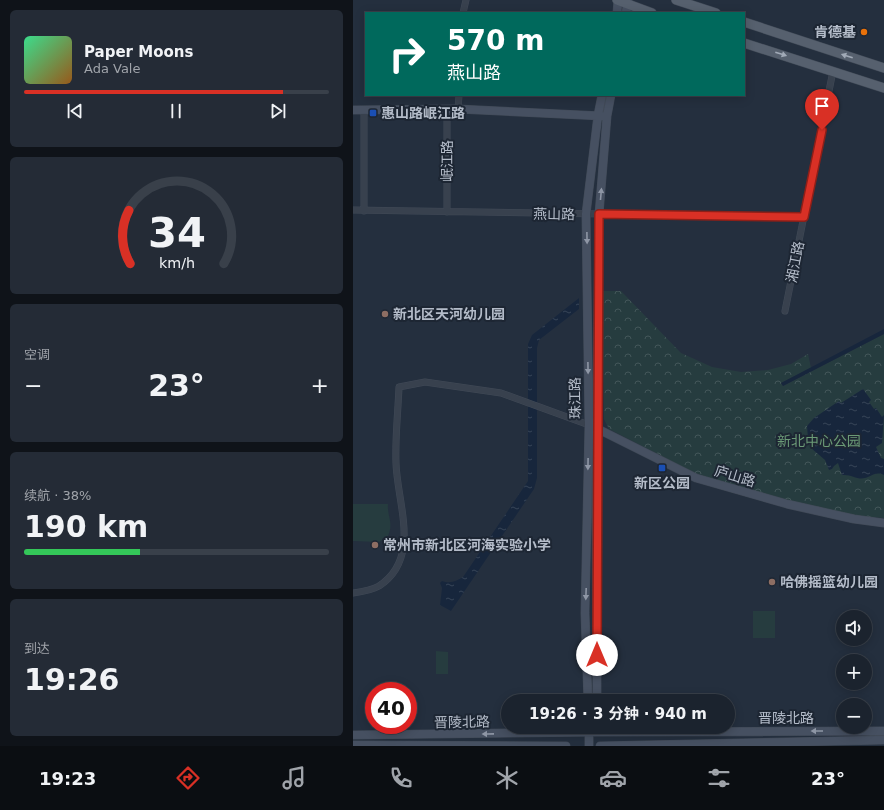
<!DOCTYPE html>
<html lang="zh">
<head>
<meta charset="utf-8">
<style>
  :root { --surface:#1b232e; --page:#242b36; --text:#f1f3f6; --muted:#a0a4aa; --line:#39404a; --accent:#d93025 }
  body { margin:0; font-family:"DejaVu Sans","Noto Sans SC",sans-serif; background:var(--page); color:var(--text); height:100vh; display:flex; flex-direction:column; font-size:15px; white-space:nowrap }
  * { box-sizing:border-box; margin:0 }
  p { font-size:13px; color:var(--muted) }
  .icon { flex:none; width:22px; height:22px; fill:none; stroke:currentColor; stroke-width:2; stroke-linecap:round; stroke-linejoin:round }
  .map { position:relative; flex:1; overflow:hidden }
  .drawer { display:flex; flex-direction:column; gap:10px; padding:10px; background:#0f1319; width:353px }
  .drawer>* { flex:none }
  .banner { position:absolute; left:12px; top:12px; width:380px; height:84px; border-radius:0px; box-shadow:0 2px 10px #0003,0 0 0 1px var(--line); background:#00695c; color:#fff; overflow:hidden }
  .controls { position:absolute; left:483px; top:610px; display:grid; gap:8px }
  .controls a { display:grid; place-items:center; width:36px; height:36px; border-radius:50%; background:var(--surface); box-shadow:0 2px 10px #0003,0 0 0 1px var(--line); font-size:20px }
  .speed { position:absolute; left:12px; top:682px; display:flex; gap:8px; font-size:20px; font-weight:700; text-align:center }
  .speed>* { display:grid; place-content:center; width:52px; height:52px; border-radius:50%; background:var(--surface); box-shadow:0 2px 10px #0003,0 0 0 1px var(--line); line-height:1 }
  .speed .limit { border:6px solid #d22; background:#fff; color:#111 }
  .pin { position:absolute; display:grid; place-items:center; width:34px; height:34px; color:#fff; margin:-41px -17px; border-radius:50% 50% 50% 0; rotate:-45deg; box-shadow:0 0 4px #0007 }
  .pin .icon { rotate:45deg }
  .me { position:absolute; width:44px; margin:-22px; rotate:0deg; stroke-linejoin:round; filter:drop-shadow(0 0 3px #0008) }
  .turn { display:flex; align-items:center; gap:14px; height:84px; padding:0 16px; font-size:18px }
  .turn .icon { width:52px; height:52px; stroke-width:2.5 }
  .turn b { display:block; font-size:28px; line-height:34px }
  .big { font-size:30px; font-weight:700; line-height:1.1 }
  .drawer .tile { flex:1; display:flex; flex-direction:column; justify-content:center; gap:6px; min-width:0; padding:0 14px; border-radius:6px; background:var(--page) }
  .drawer .dial { align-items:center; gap:0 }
  .dial svg { height:104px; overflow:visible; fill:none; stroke:var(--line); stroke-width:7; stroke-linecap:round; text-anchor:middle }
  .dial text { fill:var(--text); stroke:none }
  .song { display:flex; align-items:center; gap:12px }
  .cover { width:48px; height:48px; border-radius:6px; background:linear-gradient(135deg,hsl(150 70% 55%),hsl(30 70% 35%)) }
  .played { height:4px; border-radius:2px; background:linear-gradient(90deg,var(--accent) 85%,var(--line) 85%) }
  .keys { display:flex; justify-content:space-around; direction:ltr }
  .heat { display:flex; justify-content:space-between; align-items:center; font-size:22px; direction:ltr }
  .charge { height:6px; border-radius:3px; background:linear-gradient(90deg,#34c759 38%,var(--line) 0) }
  .trip { position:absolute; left:148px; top:694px; width:234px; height:40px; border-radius:20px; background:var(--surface); box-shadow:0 2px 10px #0003,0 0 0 1px var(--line); font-weight:700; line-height:40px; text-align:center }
  .dock { display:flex; height:64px; justify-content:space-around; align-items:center; background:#0b0e12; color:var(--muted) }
  .dock .icon { width:28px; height:28px }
  .dock .on { color:var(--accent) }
  .dock b { font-size:18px; color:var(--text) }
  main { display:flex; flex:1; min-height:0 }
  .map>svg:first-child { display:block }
  .park { fill:url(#park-crowns) }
  .garden { fill:#263c3f }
  .water { fill:url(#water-ripples) }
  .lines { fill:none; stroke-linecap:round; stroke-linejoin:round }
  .street-casing { stroke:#414a57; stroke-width:7 }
  .secondary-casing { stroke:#414a57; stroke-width:9 }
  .primary-casing { stroke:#414a57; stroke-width:10 }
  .street { stroke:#38414e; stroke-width:6 }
  .secondary { stroke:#465061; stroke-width:8 }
  .primary { stroke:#56606e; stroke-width:9 }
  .oneway { fill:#a1aab7 }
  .oneway2 { fill:#8e96a5 }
  .route-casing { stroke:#8d1f18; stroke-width:10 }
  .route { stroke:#d93025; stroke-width:7 }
  .food-dot { fill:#e8710a; stroke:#1d2633; stroke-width:1.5 }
  .transit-dot { fill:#1a4fb4; stroke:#1d2633; stroke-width:1.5 }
  .education-dot { fill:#8d6e63; stroke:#1d2633; stroke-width:1.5 }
  .labels { text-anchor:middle; stroke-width:4; stroke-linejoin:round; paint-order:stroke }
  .poi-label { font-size:14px; font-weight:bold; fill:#b4bcc9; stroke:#1d2633; text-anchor:start }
  .street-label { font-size:14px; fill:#b4bcc9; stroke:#1d2633 }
  .park-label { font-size:14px; fill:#6b9a76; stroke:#1d2633 }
</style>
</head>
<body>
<main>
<section class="drawer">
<div class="tile">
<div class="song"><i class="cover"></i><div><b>Paper Moons</b><p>Ada Vale</p></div></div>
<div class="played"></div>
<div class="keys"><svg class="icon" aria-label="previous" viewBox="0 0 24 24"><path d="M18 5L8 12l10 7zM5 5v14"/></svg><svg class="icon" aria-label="pause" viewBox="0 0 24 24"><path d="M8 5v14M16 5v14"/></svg><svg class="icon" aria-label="next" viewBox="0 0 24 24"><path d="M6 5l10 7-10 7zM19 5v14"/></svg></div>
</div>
<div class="tile dial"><svg viewBox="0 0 100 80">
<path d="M14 69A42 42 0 1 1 86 69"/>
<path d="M14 69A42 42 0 0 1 13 28" stroke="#d93025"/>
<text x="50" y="56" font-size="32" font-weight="700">34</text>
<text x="50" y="72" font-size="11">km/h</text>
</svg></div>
<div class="tile"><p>空调</p>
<div class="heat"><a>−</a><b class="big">23°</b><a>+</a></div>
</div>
<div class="tile"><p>续航 · 38%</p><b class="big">190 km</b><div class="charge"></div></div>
<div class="tile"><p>到达</p><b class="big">19:26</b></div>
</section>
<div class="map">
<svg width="531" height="746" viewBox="0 0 531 746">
  <defs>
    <pattern id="park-crowns" width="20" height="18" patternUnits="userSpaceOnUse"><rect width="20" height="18" fill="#263c3f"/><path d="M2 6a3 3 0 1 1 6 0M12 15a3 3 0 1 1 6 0" fill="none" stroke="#435659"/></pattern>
    <pattern id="water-ripples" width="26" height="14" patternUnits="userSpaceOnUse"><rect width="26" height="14" fill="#17263c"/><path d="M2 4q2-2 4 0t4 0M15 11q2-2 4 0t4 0" fill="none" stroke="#364457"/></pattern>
  </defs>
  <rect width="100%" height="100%" fill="#242f3e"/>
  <path class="park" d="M249,291h19l60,62 31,14 29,5 27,-2 23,-6 17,-10 3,14 -30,15 2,3 101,-52v184l-26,-2 -68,-14 -93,-28 -88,-45 -5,-10z"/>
  <path class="garden" d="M0,504h35c-1,13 6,18 0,32l-9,6 -26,-1z
    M400,611h22v27h-22z
    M83,651l12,1v22h-12z"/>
  <path class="water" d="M226,298v11l-40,31 -2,8v130l-3,11 -83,122 -11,-6 2,-17 -2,-5 2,-2c9,3 14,0 21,-4l65,-96v-137l4,-9z
    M531,329v5l-101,52 -2,-3z
    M510,389l8,11 -2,2 5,7 2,-1 6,9 2,-2 -2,28 -6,4 5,11 3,1v16c-8,-4 -12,1 -19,3 -8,2 -14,-4 -23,-3l-4,-12 -4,3 -2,3 -3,1 -4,-10 -14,-12 -3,-10 -1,-12 7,-8 25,-17 2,2z"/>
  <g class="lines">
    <g class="street-casing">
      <path id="street" d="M110,13l3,-13
        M105,109l1,-14
        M0,210l451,7
        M11,211v-101
        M94,212v-102
        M432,311l48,-240
        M0,593c8,-1 19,-3 26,-7 43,-28 18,-83 17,-123 -1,-25 2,-51 3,-76l26,-5 76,11 88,32"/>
    </g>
    <g class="secondary-casing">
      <path id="secondary" d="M264,13l1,-13
        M273,13l2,-13
        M0,110l105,-1 144,7
        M241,427l102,51 91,26 67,15 30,4
        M235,701l-3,-88 4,-188 -3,-211 12,-99 4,-20
        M244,701l-1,-191 3,-296 8,-98 4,-21
        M236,728v18
        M0,735l244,-3 287,-1
        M0,745l213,1
        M247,746l284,-6"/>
    </g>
    <g class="primary-casing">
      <path id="primary" d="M264,0l35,13
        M323,0l40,13
        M391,22l140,46
        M391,43l140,45"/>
    </g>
    <use href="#street" class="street"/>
    <use href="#secondary" class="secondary"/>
    <use href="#primary" class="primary"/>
  </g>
  <defs><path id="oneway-solid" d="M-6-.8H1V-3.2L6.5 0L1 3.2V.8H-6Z"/></defs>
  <g class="oneway">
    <use href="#oneway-solid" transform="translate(428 54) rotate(18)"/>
    <use href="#oneway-solid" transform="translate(494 56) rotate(-162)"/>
  </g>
  <g class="oneway2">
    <use href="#oneway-solid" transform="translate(248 194) rotate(-85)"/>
    <use href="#oneway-solid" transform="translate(234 238) rotate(89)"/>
    <use href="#oneway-solid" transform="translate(235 368) rotate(89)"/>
    <use href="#oneway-solid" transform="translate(235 464) rotate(91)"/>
    <use href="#oneway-solid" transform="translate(233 594) rotate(92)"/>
    <use href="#oneway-solid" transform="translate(464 731) rotate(180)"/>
    <use href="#oneway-solid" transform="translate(135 734) rotate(179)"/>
  </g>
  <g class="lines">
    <g class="route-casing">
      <path id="route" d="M244,655l2,-441 205,3 18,-87"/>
    </g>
    <use href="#route" class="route"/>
  </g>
  <circle class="food-dot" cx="511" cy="32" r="4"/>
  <g class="transit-dot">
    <rect x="16" y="109" width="8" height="8" rx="2"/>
    <rect x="305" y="464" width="8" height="8" rx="2"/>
  </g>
  <g class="education-dot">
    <circle cx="32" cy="314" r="4"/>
    <circle cx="22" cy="545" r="4"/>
    <circle cx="419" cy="582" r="4"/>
  </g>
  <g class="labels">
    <g class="poi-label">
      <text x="503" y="37" text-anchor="end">肯德基</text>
      <text x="28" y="118">惠山路岷江路</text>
      <text x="40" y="319">新北区天河幼儿园</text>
      <text x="309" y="488" text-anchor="middle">新区公园</text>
      <text x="30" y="550">常州市新北区河海实验小学</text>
      <text x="427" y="587">哈佛摇篮幼儿园</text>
    </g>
    <g class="street-label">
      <text transform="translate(94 161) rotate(-90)" y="5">岷江路</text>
      <text transform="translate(201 214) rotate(1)" y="5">燕山路</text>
      <text transform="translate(442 262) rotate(-79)" y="5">湘江路</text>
      <text transform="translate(222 398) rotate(-91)" y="5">珠江路</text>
      <text transform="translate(382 476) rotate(17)" y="5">庐山路</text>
      <text x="433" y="723">晋陵北路</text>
      <text transform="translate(109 722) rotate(-1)" y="5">晋陵北路</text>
    </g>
    <g class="park-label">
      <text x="466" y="446">新北中心公园</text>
    </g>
  </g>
</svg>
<div class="controls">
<a><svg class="icon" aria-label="sound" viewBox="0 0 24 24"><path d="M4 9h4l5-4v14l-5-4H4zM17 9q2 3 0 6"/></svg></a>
<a>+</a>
<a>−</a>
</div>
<div class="speed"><div class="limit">40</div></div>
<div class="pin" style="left:469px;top:130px;background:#d93025"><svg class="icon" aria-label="arrive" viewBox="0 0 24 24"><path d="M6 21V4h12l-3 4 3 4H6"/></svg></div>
<svg class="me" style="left:244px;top:655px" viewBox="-20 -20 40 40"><circle r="19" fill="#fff"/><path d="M0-13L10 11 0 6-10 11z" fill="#d93025"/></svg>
<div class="trip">19:26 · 3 分钟 · 940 m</div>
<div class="banner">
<div class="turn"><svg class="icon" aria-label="right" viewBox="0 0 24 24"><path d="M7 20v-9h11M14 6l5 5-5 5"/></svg><div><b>570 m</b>燕山路</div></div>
</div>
</div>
</main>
<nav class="dock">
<b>19:23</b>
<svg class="icon on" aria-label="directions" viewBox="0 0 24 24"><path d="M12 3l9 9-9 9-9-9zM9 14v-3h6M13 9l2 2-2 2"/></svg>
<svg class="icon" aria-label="music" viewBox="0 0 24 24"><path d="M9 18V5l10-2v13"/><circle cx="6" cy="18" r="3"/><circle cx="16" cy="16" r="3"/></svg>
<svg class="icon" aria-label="phone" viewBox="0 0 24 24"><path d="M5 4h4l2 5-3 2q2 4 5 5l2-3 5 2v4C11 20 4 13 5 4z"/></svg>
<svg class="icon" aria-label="climate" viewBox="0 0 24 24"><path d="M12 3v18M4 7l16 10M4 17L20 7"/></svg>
<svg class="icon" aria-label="car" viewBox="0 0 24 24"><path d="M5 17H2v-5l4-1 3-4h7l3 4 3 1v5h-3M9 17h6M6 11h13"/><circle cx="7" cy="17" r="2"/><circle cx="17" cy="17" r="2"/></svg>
<svg class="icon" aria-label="filters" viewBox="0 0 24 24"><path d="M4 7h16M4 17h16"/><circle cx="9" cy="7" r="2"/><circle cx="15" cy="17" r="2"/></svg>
<b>23°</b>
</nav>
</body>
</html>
